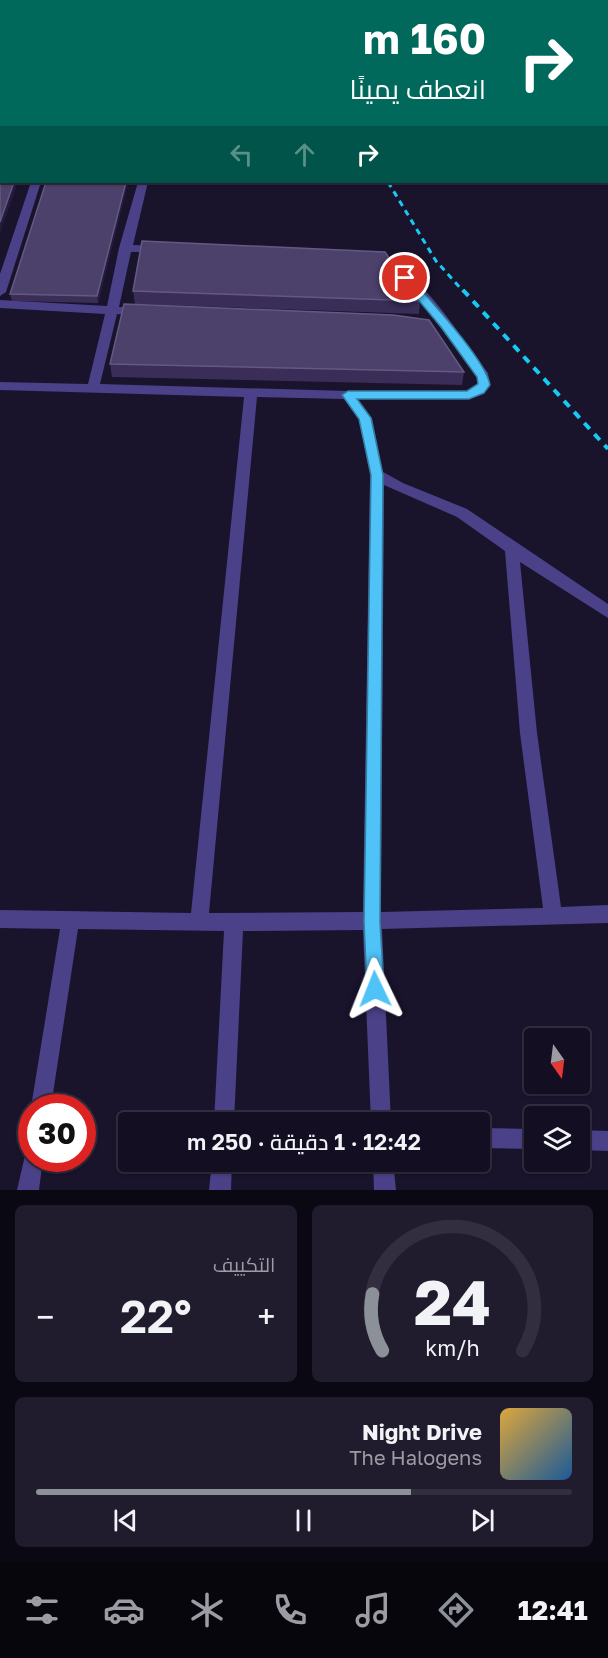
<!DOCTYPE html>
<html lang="ar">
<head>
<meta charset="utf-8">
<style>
  :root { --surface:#130e21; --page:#201c2e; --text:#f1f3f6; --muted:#9d9ca5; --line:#322e3f; --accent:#8c9099 }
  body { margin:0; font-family:"Golos Text",Cairo,sans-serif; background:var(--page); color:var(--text); direction:rtl; height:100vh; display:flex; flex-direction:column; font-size:22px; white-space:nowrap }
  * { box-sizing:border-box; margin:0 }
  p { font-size:20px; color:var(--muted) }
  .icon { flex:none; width:33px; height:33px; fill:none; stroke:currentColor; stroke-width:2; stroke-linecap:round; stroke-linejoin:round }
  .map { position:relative; height:1190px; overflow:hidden; direction:ltr }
  .details { display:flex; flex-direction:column; gap:15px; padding:15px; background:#0a0812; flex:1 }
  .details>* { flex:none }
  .guide { position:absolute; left:0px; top:0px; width:609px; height:183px; box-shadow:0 2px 4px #0004,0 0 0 2px var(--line); direction:rtl; background:#00695c; color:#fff; overflow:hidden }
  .needle { width:39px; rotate:166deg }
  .controls { position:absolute; left:524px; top:1028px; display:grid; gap:12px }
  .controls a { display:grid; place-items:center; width:66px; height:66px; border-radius:6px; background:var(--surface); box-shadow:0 2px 4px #0004,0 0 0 2px var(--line); font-size:30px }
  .speed { position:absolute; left:18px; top:1094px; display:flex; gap:12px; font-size:30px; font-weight:700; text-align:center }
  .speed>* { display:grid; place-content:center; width:78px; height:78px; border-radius:50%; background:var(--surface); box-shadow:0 2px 4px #0004,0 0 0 2px var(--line); line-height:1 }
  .speed .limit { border:9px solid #d22; background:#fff; color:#111 }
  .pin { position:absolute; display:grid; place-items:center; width:51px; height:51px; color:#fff; margin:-26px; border:3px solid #fff; border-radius:50%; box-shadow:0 2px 6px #0007 }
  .me { position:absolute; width:66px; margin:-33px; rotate:358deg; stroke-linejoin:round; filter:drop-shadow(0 0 4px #0008) }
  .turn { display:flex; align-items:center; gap:21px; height:126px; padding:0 24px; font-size:27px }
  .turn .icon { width:78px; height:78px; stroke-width:2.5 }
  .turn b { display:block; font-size:42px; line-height:51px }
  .lanes { display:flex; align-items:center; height:57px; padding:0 24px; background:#0003; justify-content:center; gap:30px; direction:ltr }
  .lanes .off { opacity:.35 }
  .big { font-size:45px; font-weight:600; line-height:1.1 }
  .details .card { flex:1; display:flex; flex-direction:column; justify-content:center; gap:9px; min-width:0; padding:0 21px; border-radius:9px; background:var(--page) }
  .details .dial { align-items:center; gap:0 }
  .dial svg { height:156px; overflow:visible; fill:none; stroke:var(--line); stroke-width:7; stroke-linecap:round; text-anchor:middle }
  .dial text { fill:var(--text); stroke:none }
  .song { display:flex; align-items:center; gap:18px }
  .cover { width:72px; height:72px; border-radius:9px; background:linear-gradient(135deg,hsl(40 70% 55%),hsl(210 70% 35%)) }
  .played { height:6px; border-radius:3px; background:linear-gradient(90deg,var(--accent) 70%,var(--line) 70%) }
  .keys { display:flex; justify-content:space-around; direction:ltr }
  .heat { display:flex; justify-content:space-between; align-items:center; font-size:33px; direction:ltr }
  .details .tiles { flex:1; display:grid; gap:15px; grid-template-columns:1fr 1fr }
  .card:last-child { grid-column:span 2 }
  .trip { position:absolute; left:118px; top:1112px; width:372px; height:60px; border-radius:6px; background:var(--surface); box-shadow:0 2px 4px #0004,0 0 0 2px var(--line); font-weight:600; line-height:60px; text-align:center; direction:rtl }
  .dock { display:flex; height:96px; justify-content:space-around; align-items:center; background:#08060d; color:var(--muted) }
  .dock .icon { width:42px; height:42px }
  .dock .on { color:var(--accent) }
  .dock b { font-size:27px; color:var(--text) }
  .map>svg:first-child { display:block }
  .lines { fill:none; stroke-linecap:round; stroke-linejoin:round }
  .minor { fill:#4a4188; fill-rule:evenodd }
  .tertiary { fill:#4a4188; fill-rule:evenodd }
  .rail-far1 { stroke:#16caf3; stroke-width:3; stroke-dasharray:6 5; stroke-linecap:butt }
  .rail { stroke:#16caf3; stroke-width:4; stroke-dasharray:8 7; stroke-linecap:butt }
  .wall { fill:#3a2d58 }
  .shaded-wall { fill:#251b3f }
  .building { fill:#4c416a; stroke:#645a81; stroke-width:1.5 }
  .route { fill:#4fc3f7; stroke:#337fa1; stroke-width:1.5 }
</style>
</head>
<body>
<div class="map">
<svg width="608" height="1190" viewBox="0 0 608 1190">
  <rect width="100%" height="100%" fill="#19132c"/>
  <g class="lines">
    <path class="minor" d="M0,148h2v6h-2z
      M31,182h10l-35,110 -6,4v-22z
      M138,182h10l-15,63 27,1 6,3 -6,3h-29l-12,55 23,1 6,4 -6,4 -25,-2 -17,70 248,7h120l9,-7v-8l-62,-82 -15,-16 -27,-22 6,-3 4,1c44,27 74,78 105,119l2,12 -6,9 -15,5h-111l14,19 11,54 20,11 64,26 141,95v14l-88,-56 17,171 24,174 47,-2v18l-226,6 9,193h-20l-8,-192 -120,1 -9,191h-20l10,-191 -146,-2 -27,178h-20l29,-178 -60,-1v-18l191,3 53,-516 -244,-7v-8l88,2 17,-70 -105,-6v-8l107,6 12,-58zM257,397l87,2 15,20 11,56 -7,437 -154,1zM384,485l73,32 48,34 15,182 23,175 -162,4z
      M480,1128l54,1v20l-54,-1z
      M579,1130l29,1v20l-29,-1z
      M32,1148v10h11l-4,32h-22l9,-39z
      M212,1161h20l-1,29h-22z
      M373,1161h20l3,29h-22z"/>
    <path class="tertiary" d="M560,0h10l1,2h-10z"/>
    <path class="rail-far1" d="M388,182l48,79 28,31"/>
    <path class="rail" d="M463,290l145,159"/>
  </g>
  <path class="wall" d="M46,182h82l-30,121 -86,-2 -2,-7z
    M133,291l287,10 -1,13 -284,-10z
    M110,364l354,8 -2,13 -350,-8z"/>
  <path class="shaded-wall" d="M14,182h4l-18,51v-11z
    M126,182h2l-30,121 -1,-7z"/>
  <path class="building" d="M0,153h2v29h12l-14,40z
    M46,182h80l-29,114 -87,-2z
    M142,241l243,11 35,49 -287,-10z
    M124,304l269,11 36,5 35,52 -354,-8z"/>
  <path class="route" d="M405,275l4,1c19,22 77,84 81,109l-6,8 -15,6h-112l14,19 12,57 -3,447 4,67 -3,6 -6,2 -6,-2 -2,-6 -3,-67 7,-447 -12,-56 -17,-24 6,-4h119l11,-7 -1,-7 -36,-50 -41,-49z"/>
</svg>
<div class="controls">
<a><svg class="needle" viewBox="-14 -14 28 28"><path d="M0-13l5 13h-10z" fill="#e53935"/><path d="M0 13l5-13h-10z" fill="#9d9ca5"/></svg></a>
<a><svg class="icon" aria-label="layers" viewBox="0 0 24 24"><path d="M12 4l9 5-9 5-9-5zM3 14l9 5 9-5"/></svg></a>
</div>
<div class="speed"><div class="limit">30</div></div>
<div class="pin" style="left:405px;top:278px;background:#d93025"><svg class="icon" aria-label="arrive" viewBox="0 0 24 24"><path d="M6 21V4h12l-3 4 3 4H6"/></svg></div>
<svg class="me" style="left:375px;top:989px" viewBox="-20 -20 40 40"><path d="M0-17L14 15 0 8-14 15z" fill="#4fc3f7" stroke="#fff" stroke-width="4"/></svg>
<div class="trip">12:42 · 1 دقيقة · 250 m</div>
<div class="guide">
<div class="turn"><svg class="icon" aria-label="right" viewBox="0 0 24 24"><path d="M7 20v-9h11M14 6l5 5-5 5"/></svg><div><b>160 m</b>انعطف يمينًا</div></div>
<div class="lanes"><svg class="icon off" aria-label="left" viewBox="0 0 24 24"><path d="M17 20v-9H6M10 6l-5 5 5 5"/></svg><svg class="icon off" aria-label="ahead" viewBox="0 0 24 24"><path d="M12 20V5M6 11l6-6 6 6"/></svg><svg class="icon" aria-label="right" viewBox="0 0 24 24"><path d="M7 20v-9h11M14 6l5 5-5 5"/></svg></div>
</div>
</div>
<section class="details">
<div class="tiles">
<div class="card dial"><svg viewBox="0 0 100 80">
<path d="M14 69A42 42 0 1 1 86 69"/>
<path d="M14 69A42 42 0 0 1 9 40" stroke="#8c9099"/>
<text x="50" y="56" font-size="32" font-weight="700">24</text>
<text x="50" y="72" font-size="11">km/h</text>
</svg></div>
<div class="card"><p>التكييف</p>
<div class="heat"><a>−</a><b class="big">22°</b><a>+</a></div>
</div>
<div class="card">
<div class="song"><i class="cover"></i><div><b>Night Drive</b><p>The Halogens</p></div></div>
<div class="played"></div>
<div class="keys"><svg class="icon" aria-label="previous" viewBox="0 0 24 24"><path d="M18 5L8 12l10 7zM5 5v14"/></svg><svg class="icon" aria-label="pause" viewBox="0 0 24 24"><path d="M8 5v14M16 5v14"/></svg><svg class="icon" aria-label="next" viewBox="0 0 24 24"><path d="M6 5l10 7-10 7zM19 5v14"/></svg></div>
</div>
</div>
</section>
<nav class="dock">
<b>12:41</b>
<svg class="icon on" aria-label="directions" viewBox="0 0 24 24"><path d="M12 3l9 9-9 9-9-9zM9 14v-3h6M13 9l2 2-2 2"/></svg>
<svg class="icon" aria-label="music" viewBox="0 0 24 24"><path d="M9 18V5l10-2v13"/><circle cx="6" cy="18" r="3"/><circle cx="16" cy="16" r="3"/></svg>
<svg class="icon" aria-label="phone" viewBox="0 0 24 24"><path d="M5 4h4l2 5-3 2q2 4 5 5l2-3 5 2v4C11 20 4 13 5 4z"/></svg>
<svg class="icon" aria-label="climate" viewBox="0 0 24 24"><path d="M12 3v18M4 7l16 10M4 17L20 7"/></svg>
<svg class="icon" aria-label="car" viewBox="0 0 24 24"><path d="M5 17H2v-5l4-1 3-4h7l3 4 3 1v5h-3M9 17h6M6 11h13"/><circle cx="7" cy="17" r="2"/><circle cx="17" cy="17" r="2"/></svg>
<svg class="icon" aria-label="filters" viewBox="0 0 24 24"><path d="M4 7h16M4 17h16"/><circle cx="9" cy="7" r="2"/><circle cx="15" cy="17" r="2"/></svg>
</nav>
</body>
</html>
